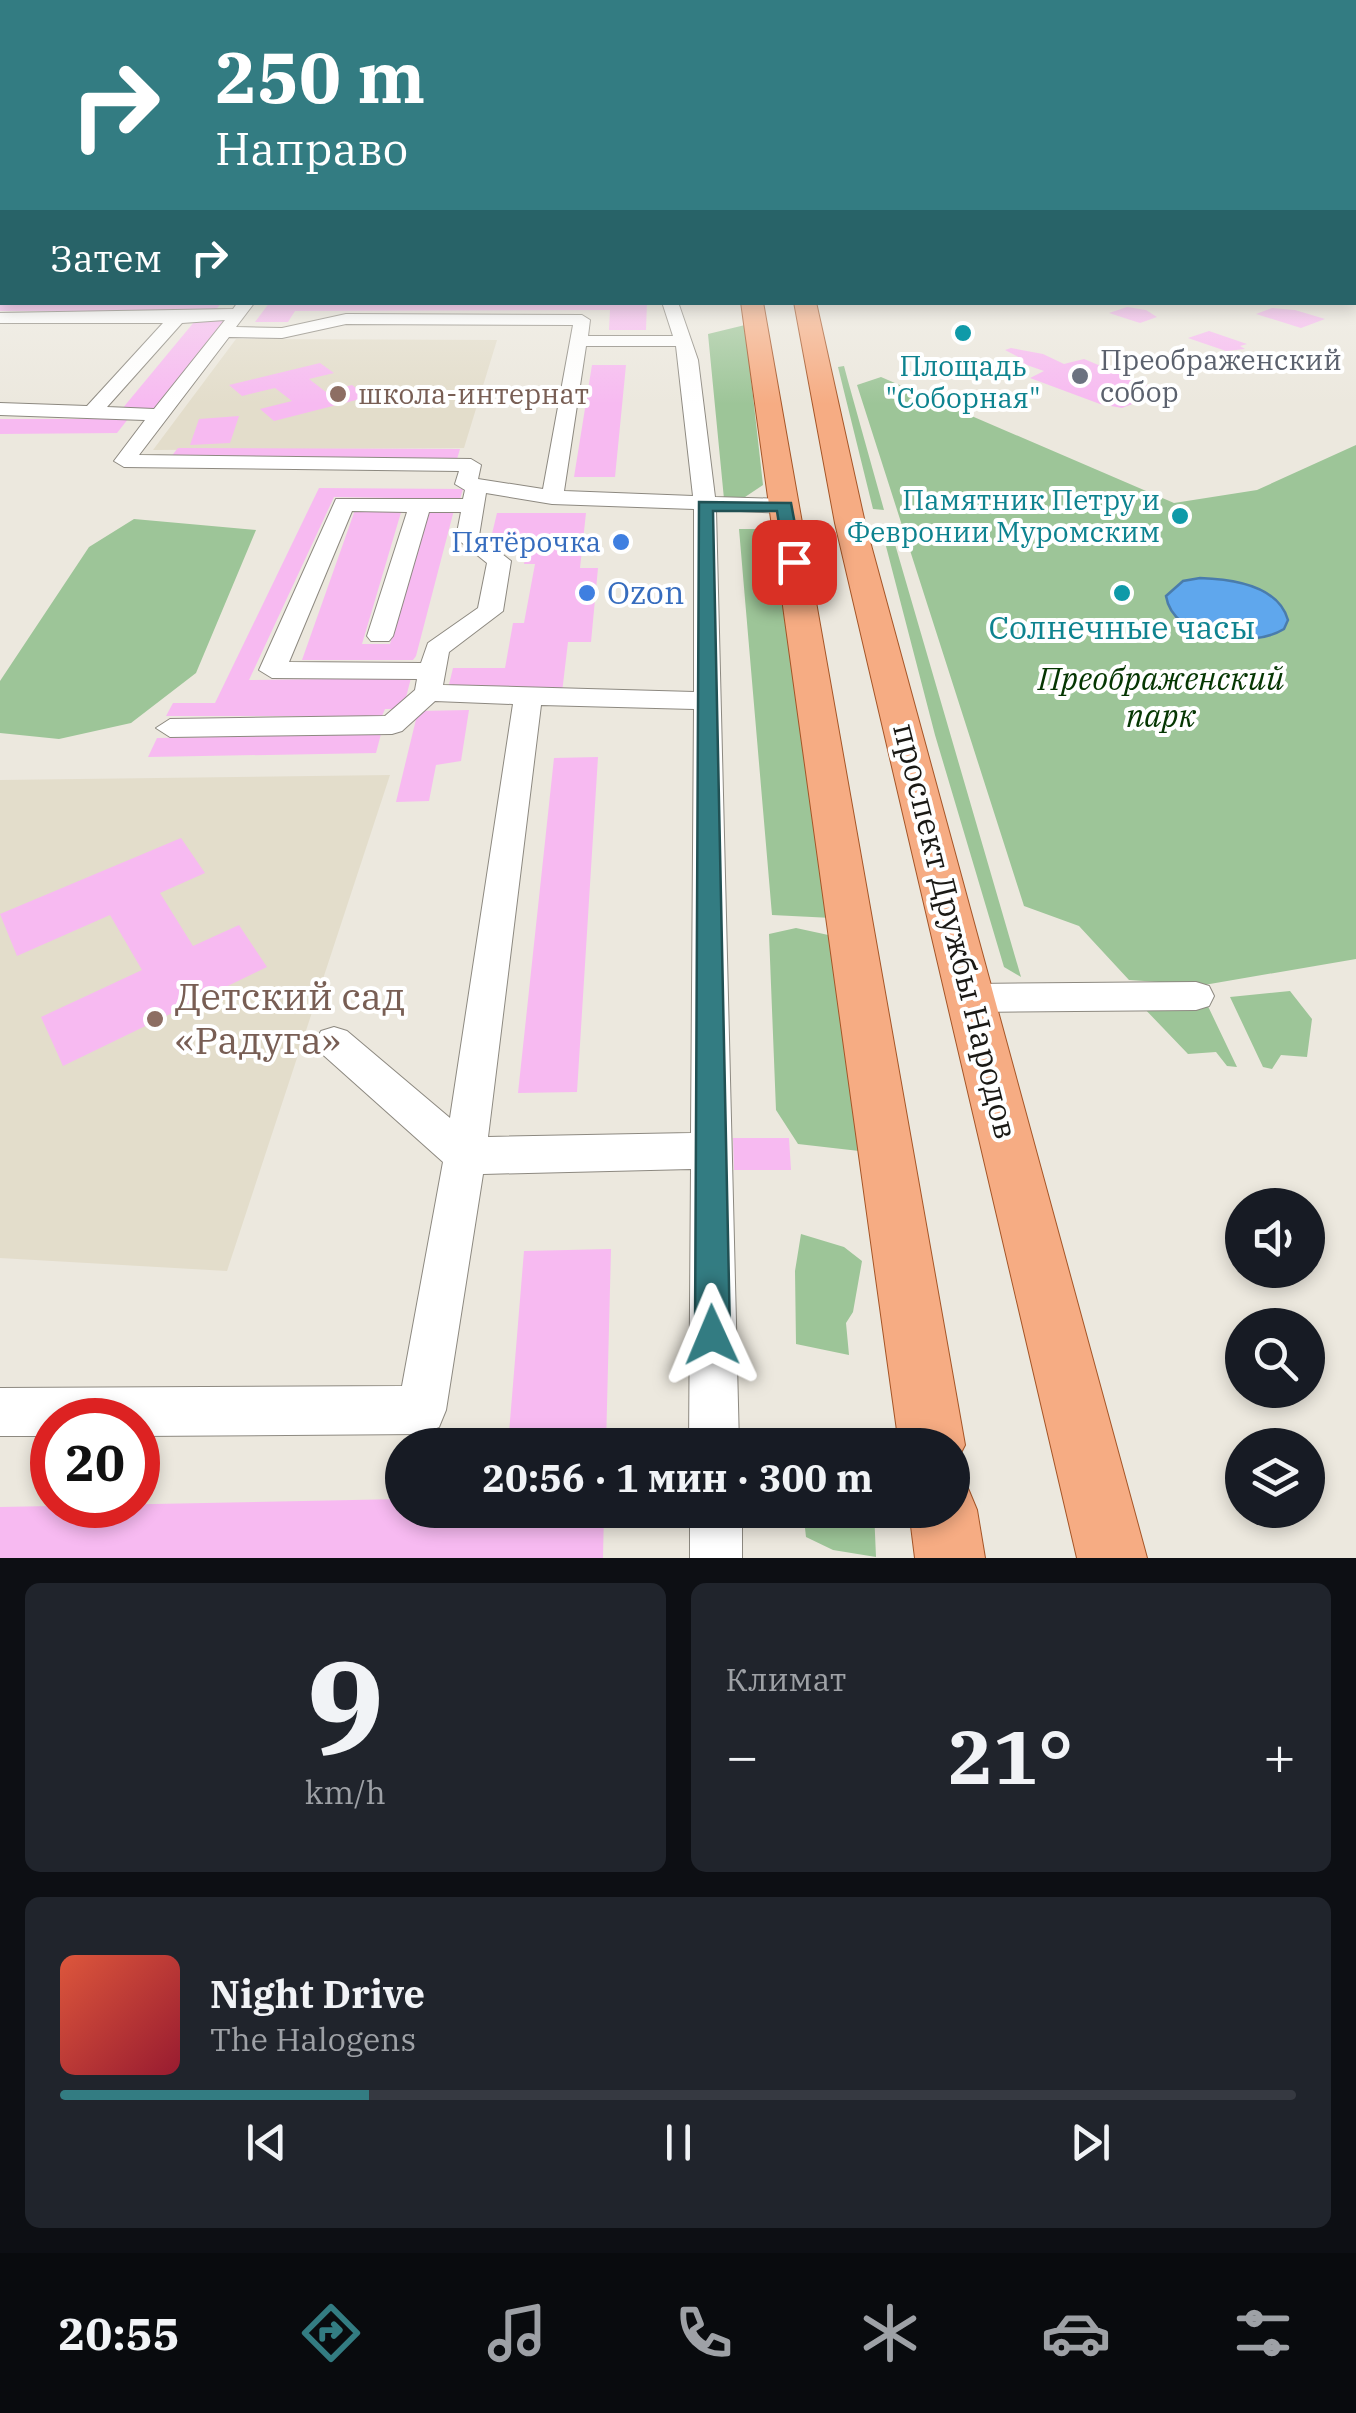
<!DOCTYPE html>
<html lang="ru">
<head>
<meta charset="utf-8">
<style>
  :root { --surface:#171b24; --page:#20242c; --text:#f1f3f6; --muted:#9ea1a6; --line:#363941; --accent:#337c82 }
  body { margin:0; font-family:"IBM Plex Serif",serif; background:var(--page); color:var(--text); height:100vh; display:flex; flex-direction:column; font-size:38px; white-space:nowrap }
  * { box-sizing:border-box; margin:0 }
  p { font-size:32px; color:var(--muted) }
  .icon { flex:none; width:55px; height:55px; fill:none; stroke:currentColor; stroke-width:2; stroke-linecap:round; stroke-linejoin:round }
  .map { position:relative; height:1558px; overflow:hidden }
  .side { display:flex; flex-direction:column; gap:25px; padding:25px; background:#0d0f14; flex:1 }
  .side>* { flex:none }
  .top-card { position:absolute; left:0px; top:0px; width:1358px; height:305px; box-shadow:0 5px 15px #0003; background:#337c82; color:#fff; overflow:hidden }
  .buttons { position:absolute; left:1225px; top:1188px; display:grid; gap:20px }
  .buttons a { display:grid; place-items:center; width:100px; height:100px; border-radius:50%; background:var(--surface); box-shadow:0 5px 15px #0003; font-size:50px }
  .speed { position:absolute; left:30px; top:1398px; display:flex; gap:20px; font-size:50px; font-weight:700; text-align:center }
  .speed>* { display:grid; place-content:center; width:130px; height:130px; border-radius:50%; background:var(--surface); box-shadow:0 5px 15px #0003; line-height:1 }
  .speed .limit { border:15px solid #d22; background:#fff; color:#111 }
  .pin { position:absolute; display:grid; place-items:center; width:85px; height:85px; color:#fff; margin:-42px; border-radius:20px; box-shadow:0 5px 15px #0006 }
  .me { position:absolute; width:110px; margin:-55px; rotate:359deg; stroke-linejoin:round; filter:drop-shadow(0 0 8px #0008) }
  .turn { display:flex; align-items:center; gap:35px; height:210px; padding:0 50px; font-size:45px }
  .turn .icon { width:130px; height:130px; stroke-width:2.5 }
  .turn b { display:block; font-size:70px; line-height:85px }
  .then { display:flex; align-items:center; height:95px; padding:0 50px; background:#0003; gap:20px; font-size:38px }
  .big { font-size:75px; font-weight:700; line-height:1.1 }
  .side .tile { flex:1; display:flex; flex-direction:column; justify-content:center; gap:15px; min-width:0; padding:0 35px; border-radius:15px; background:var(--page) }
  .side .dial { align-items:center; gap:0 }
  .dial b { font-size:130px; line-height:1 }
  .song { display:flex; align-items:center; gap:30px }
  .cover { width:120px; height:120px; border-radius:15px; background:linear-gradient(135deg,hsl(10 70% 55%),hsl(350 70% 35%)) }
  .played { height:10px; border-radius:5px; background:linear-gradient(90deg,var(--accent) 25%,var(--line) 25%) }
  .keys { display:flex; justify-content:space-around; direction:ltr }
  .heat { display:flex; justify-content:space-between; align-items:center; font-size:55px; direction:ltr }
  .side .tiles { flex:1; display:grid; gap:25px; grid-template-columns:1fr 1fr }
  .tile:last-child { grid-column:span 2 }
  .trip { position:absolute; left:385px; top:1428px; width:585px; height:100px; border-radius:50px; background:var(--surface); box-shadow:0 5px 15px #0003; font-weight:700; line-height:100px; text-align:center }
  .tab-bar { display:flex; height:160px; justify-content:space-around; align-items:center; background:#090b0e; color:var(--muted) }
  .tab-bar .icon { width:70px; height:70px }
  .tab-bar .on { color:var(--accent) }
  .tab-bar b { font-size:45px; color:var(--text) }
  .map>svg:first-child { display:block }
  .built { fill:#e3ddcb }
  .green { fill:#9dc598 }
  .water { fill:#5fa7ed; stroke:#4a7cac; stroke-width:2.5 }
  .building { fill:#f7baf1 }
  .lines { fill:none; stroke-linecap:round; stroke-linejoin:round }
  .minor-casing { stroke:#8d8980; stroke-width:2 }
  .major-casing { stroke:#a55527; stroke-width:2 }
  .minor { fill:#fff; fill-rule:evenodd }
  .major { fill:#f6ac83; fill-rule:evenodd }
  .route { fill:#337c82; stroke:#215154; stroke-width:2.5 }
  .culture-dot { fill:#0f9aa8; stroke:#fff; stroke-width:4 }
  .worship-dot { fill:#6b7280; stroke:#fff; stroke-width:4 }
  .education-dot { fill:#8d6e63; stroke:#fff; stroke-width:4 }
  .shop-dot { fill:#3f7fe0; stroke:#fff; stroke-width:4 }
  .labels { text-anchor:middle; stroke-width:8; stroke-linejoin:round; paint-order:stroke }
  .far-worship-label { font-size:28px; fill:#5b616d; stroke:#fff; text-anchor:start }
  .far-culture-label { font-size:28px; fill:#0d838f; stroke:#fff }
  .far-education-label { font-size:28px; fill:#785e54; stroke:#fff; text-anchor:start }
  .far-shop-label { font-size:28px; fill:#366cbe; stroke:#fff; text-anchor:end }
  .shop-label { font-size:32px; fill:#366cbe; stroke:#fff; text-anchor:start }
  .culture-label { font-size:32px; fill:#0d838f; stroke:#fff }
  .park-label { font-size:32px; font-style:italic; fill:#053602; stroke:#fff }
  .street-label { font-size:32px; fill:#1a1915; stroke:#fff }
  .near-education-label { font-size:38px; fill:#785e54; stroke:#fff; text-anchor:start }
</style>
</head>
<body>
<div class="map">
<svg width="1356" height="1558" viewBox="0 0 1356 1558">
  <rect width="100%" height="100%" fill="#ece8de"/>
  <path class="built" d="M236,339l261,1 -33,108 -311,2z
    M390,775l-163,496 -227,-13v-478z"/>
  <path class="green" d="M745,325l18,160 -18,12 -21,2 -16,-165z
    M844,366l4,15 36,129 -11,-1 -35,-142z
    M881,377l293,126 83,-13 99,-45v514l-152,26 -75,-5 -50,-54 -55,-20 -167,-521z
    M134,519l122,11 -60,143 -65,50 -72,16 -59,-6v-52l89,-134z
    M881,527h9l131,450 -17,-10 -69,-232z
    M739,529h36l57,389 -60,-3z
    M796,928l37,8 35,216 -70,-8 -22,-34 -7,-176z
    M1290,991l22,28 -5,38 -26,-2 -9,14 -9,-2 -33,-70z
    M1205,1000l32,67 -10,-1 -11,-14 -28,2 -47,-49z
    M801,1234l43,13 18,14 -9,51 -7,11 3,32 -53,-11 -1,-73z
    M803,1510h71l2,47 -43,-7 -27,-13z"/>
  <path class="water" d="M1200,578c31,1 78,7 88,42l-4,9c-32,20 -111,12 -118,-33l17,-15z"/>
  <path class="building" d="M0,302h222l-7,9h-215z
    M270,302h377l-1,28h-37l1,-20 -315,1 -7,11h-33z
    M1127,307l19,3 11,7 -17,6 -31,-10z
    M1272,308l23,2 30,9 -24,9 -45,-14z
    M199,316h31l-73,93h-35z
    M1209,331l38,13 -7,2 5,3 -19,2 -38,-13z
    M1011,348l32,6 21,10 20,-5 65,27 -4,1 13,7 -36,14 -22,-4 -70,-26 14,-7 -26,-9 6,-2 -19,-10z
    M320,363l14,10 -25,6 17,13 26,-7 16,12 -94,24 -14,-12 32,-8 -17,-13 -33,8 -13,-11z
    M592,365h34l-11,112h-41z
    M239,416l-9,27 -40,2 9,-26z
    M0,419h128l-11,14 -117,1z
    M178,448l282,1 -3,10 -287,-1z
    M319,488l144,1 -3,10 -126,-2 -85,183 162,-2 -8,31h-18l-3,7h-216l7,-13h42z
    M402,509l-40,135h28l38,-134h26l-38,146 -3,4h-111l53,-150z
    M497,513h89l-6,55h18l-7,74h-23l-7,59h-116l8,-33h52l8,-45h11l11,-59h-11l5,-26h-38z
    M469,710l-8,51 -25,4 -7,36 -33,1 22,-91z
    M381,734l-5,19 -228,4 9,-19z
    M598,757l-21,335 -59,1 36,-335z
    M181,838l24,35 -45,20 33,53 46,-21 28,42 -204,99 -22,-49 101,-47 -32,-55 -93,41 -17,-42z
    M733,1138h56l2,32h-57z
    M611,1249l-5,196h-98l16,-194z
    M402,1499v11h202l-1,48h-603v-51z"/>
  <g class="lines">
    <g class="minor-casing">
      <path id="minor" d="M2,199v9l-2,1v-9z
        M1355,224h1v8h-1z
        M0,242h2v9h-2z
        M0,276l2,1v9h-2z
        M1355,294l1,10 -6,-2h5z
        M238,302h17l-19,25 46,1 64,-14 236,1 8,5 -2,16h85l-11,-34h16l20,58 17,137 70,2 11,7 -11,7 -69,-3 23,935h-50l2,-276 -208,5 -37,236 -7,17 -17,7 -284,2v-16h-86v16h-52v-48l402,-2 41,-224 -122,-109 -6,-11 6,-11 13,-4 13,4 103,87 63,-414 -78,-3 -33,30 -10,3 -222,3 -14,-9 14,-9 215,-3 30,-26 2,-11 -145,-1 -13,-8 77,-171h127l2,-9 -10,-6 4,-13 -335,-4 -10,-6 31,-41 -145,-5v-12l87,3 76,-83h-163v-10l233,-4zM225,320l-71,89 -47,-2 75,-84zM346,324l227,1 -30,164 -65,-10 3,-14 -10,-6 -332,-4 90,-118 53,1zM586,346h90l17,150 -129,-5zM486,493l66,11 142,5v183l-251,-7 6,-33 54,-41 8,-50 -32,-25zM352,511l55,1 -40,124 4,5h18l4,-5 36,-124h32l-5,26 31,25 -9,45 -50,35 -7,20 -132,-1zM541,705l153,4 -3,424 -203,4z
        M1196,982l13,4 5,10 -5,10 -13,4 -222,2 -13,-4 -5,-10 5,-10 13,-4z
        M690,1510h52v48h-52z"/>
    </g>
    <g class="major-casing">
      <path id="major" d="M741,302h22l202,1143 -13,25v-25h-53z
        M794,302h22l49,221 282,1035h-70l-242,-1035z
        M952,1480l15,6 10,24 8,48h-70l-6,-48h43z"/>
    </g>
    <use href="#minor" class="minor"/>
    <use href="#major" class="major"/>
  </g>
  <linearGradient id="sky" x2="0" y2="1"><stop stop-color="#71afea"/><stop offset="0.46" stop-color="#f6f5f0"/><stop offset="1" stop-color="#f6f5f0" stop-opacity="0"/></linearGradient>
  <rect width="1356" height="404" fill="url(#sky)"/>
  <path class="route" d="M699,502l92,1 11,59 -8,5 -9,-5 -8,-51h-64l17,824 -5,12 -13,5 -12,-5 -5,-12z"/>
  <g class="culture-dot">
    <circle cx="963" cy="333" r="10"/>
    <circle cx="1180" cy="516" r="10"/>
    <circle cx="1122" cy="593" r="10"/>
  </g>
  <circle class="worship-dot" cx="1080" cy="376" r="10"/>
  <g class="education-dot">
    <circle cx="338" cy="394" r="10"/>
    <circle cx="155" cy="1019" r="10"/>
  </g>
  <g class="shop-dot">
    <circle cx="621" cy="542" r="10"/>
    <circle cx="587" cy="593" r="10"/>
  </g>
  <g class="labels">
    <g class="far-worship-label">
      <text x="1100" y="370">Преображенский<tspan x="1100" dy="32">собор</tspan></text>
    </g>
    <g class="far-culture-label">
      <text x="963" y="376">Площадь<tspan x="963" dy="32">"Соборная"</tspan></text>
      <text x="1160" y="510" text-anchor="end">Памятник Петру и<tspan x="1160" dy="32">Февронии Муромским</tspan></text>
    </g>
    <g class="far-education-label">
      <text x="358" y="404">школа-интернат</text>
    </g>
    <g class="far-shop-label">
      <text x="601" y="552">Пятёрочка</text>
    </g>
    <g class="shop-label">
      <text x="607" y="604">Ozon</text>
    </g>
    <g class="culture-label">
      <text x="1122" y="639">Солнечные часы</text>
    </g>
    <g class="park-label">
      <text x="1161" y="690">Преображенский<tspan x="1161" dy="37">парк</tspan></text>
    </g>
    <g class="street-label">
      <text transform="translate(955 931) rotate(76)" y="11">проспект Дружбы Народов</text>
    </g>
    <g class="near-education-label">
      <text x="175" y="1010">Детский сад<tspan x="175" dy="44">«Радуга»</tspan></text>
    </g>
  </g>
</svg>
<div class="buttons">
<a><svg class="icon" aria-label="sound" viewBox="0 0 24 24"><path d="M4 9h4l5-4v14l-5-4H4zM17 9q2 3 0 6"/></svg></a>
<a><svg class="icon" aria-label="search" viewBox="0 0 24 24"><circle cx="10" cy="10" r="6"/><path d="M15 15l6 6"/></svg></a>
<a><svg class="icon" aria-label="layers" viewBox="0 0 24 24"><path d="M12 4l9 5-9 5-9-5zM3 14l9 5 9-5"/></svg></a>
</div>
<div class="speed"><div class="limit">20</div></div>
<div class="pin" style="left:794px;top:562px;background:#d93025"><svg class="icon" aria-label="arrive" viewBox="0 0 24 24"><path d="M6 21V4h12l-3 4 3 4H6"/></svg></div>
<svg class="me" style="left:712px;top:1335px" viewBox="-20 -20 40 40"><path d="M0-17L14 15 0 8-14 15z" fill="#337c82" stroke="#fff" stroke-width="4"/></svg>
<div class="trip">20:56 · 1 мин · 300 m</div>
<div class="top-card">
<div class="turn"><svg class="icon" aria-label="right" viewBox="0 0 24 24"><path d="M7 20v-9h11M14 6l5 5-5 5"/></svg><div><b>250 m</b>Направо</div></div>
<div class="then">Затем<svg class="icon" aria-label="right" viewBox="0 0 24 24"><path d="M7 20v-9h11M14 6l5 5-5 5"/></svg></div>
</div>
</div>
<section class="side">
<div class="tiles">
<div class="tile dial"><b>9</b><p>km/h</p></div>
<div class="tile"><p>Климат</p>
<div class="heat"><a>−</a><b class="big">21°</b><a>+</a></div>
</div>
<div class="tile">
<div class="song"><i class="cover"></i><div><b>Night Drive</b><p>The Halogens</p></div></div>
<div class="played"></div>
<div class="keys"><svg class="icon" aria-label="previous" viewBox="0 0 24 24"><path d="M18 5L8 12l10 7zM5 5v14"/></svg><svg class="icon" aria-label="pause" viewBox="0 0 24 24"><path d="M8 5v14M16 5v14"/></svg><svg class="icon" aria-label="next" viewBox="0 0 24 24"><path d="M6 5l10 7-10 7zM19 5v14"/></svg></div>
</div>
</div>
</section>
<nav class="tab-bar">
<b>20:55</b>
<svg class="icon on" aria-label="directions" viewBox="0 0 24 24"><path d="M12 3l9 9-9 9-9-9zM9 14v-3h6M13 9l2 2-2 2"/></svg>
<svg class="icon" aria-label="music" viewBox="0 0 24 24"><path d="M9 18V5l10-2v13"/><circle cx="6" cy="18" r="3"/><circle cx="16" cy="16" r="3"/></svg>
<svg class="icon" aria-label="phone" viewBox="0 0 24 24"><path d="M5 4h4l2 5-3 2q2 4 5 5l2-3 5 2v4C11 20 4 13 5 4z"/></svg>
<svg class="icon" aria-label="climate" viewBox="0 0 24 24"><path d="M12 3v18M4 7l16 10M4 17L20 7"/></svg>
<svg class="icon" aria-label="car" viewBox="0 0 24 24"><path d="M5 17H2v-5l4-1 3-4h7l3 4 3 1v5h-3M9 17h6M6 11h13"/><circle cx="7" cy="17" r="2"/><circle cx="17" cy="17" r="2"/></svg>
<svg class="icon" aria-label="filters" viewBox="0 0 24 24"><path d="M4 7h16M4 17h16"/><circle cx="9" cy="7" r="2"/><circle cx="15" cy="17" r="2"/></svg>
</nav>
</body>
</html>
